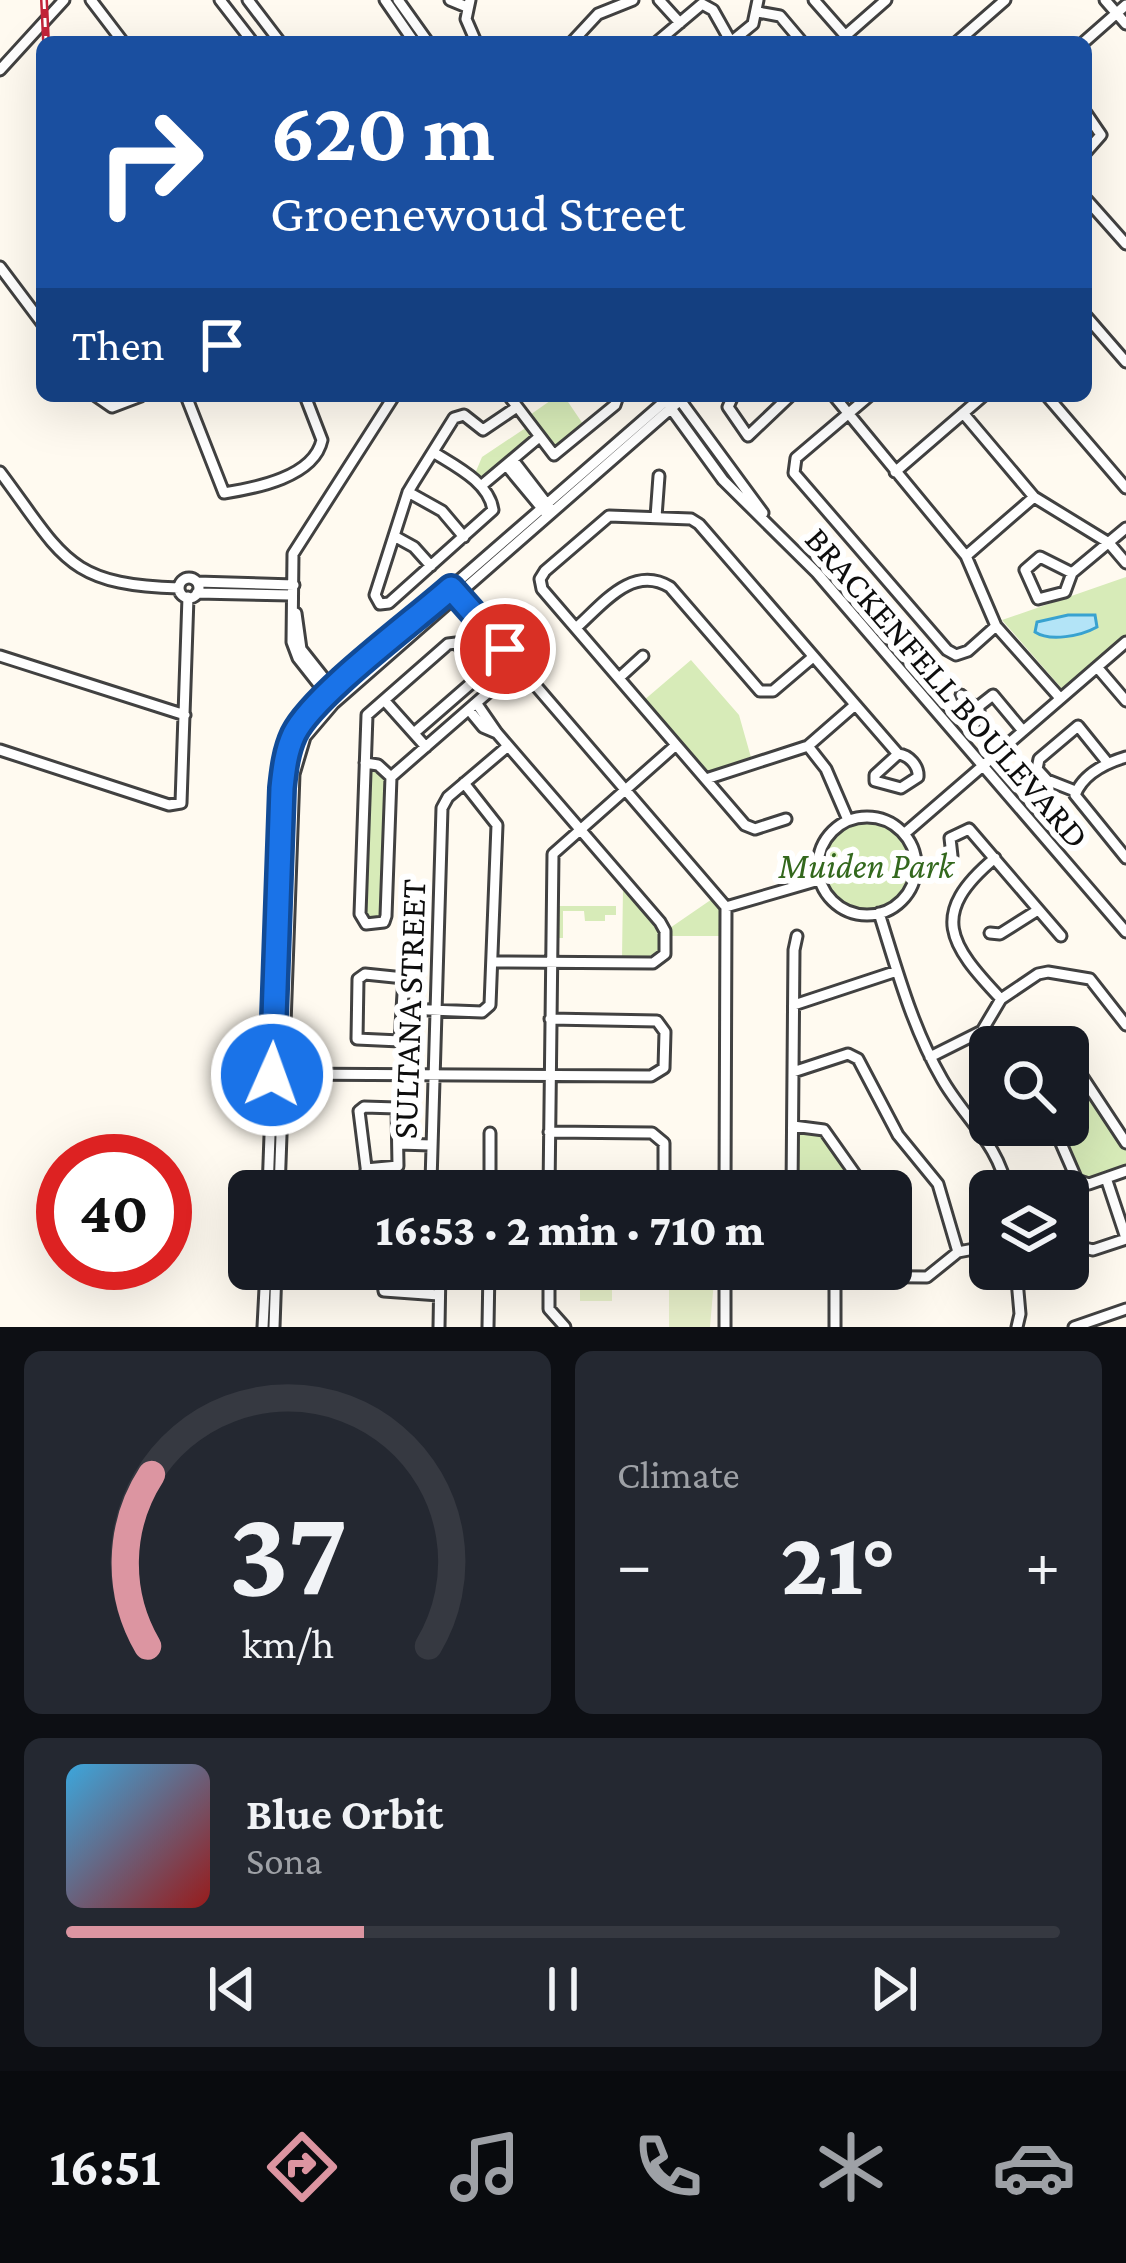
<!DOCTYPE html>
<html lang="en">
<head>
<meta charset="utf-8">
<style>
  :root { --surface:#171b24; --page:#242831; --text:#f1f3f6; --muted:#9ea1a6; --line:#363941; --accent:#dc95a1 }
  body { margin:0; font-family:"Crimson Pro",serif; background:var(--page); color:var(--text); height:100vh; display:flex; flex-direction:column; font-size:45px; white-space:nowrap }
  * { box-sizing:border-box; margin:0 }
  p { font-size:39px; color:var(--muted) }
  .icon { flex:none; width:66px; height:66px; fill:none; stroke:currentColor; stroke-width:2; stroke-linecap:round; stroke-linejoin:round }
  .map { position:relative; height:1327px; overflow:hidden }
  .sheet { display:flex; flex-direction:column; gap:24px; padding:24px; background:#0d0f14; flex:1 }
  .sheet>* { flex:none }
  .hud { position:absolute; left:36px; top:36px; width:1056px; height:366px; border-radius:18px; box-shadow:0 12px 48px #0002; background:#1a4fa0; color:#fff; overflow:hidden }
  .controls { position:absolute; left:969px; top:1026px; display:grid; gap:24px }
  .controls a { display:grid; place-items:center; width:120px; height:120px; border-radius:18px; background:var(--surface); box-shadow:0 12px 48px #0002; font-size:60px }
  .speed { position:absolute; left:36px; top:1134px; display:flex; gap:24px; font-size:60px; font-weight:700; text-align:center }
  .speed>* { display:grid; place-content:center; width:156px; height:156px; border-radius:50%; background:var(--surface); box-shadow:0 12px 48px #0002; line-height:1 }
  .speed .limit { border:18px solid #d22; background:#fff; color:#111 }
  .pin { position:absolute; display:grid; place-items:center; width:102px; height:102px; color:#fff; margin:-51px; border:6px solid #fff; border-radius:50%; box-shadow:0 3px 12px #0007 }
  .me { position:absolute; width:132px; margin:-66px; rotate:2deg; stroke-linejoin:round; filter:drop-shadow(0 0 9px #0008) }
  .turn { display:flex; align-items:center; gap:42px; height:252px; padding:0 36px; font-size:54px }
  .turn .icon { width:156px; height:156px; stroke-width:2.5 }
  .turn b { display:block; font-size:84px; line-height:102px }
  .then { display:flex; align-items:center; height:114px; padding:0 36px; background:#0003; gap:24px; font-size:45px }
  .big { font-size:90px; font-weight:800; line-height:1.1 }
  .sheet .widget { flex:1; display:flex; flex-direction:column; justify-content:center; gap:18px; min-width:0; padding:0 42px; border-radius:18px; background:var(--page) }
  .sheet .dial { align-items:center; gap:0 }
  .dial svg { height:312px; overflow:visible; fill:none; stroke:var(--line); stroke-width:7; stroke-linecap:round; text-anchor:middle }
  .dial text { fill:var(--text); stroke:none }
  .song { display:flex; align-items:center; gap:36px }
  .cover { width:144px; height:144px; border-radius:18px; background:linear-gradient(135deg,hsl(200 70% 55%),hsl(0 70% 35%)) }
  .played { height:12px; border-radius:6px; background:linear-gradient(90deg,var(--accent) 30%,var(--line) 30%) }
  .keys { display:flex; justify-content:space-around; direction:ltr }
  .heat { display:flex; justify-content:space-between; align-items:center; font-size:66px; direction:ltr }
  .sheet .tiles { flex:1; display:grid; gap:24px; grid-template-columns:1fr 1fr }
  .widget:last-child { grid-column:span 2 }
  .trip { position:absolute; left:228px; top:1170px; width:684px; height:120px; border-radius:18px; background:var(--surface); box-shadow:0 12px 48px #0002; font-weight:800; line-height:120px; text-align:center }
  .tabs { display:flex; height:192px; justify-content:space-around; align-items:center; background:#090b0e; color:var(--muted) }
  .tabs .icon { width:84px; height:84px }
  .tabs .selected { color:var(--accent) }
  .tabs b { font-size:54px; color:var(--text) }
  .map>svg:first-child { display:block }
  .green { fill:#d7ebb8 }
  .pitch { fill:#e8f1ca }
  .water { fill:#b3e4f7; stroke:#38a2d0; stroke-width:3 }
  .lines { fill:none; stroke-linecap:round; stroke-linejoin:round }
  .minor-casing { stroke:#414141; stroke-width:15 }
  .minor { stroke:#fff; stroke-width:9 }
  .rail-casing { stroke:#c22339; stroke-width:8 }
  .rail { stroke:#fff; stroke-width:3; stroke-dasharray:9; stroke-linecap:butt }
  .route-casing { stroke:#114b97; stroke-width:30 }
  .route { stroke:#1a73e8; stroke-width:21 }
  .labels { text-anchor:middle; stroke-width:12; stroke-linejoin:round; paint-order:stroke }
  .street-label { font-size:36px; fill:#0e0e0e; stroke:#fff }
  .park-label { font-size:36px; font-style:italic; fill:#33681d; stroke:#fff }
</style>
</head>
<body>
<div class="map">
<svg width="1126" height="1327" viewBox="0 0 1126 1327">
  <rect width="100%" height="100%" fill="#fffaf0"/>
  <path class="green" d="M557,396h7l21,31 -31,25 -27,-35z
    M527,427l4,12 -47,41 -10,-4 8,-19z
    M1126,577v59l-63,54 -61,-70z
    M691,660l48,55 13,46 -48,11 -61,-71z
    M369,768l10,1 9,12 -7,140 -17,-2z
    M821 866a45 45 0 1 1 90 0a45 45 0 1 1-90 0Z
    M623,887l36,41 2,22 -8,8h-31z
    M715,897l8,22v17h-55l-1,-6z
    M558,906h58v9h-11v6h-20l-1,-10h-21v27h-5z
    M1078,1074l48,74v20l-37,12 -11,-3 -21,-52h11v-43z
    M798,1131l24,2 42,58h-69z"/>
  <path class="pitch" d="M580,1269h32v32h-32z
    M669,1269h46l-5,58h-41z"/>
  <path class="water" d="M1068,615h27l2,12c-16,9 -47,15 -62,5l2,-10z"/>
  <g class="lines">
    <g class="minor-casing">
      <path id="minor" d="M91,0l32,42
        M220,0l31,40
        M248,0l32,42
        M385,0l29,42
        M398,0l30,42
        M450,0l17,7
        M470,0l-4,19 10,23
        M659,0l21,23
        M814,0l37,42
        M1105,0l21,24
        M758,12l22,4 22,26
        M845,36l41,-36
        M572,42l26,-28 35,-14
        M657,42l45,-38 11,6 18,32
        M731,42l22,-18 5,-24
        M957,42l48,-42
        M1084,42l42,-37
        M0,70l64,-70
        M1086,113l15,22 -15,17
        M1086,199l40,45
        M0,267l42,56
        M1086,316l40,46
        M96,396l16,11 29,-11
        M186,396l38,97c32,-5 90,-16 98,-53l-17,-44
        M509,396l45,59 61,-50 3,-9
        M677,396l86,117
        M733,396l-5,11 20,29 42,-40
        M834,396l132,160 30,70 64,72
        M869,396l-73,62 -2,15 153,177 9,5 12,-4 28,-25
        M1047,396l79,92
        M670,407l53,73 94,93 309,359
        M963,413l71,84 75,46 17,20
        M433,452c22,14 56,30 60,58l-104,93 -9,1 -5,-9 33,-103 6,-10 40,-64 10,-3 19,15 34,-23
        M513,460l37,48
        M506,465l39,47
        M0,472c63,84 66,113 179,116
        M895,472l88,-76
        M481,486l57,-48
        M408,492l34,19 22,26
        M656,517l3,-41
        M394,536l20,11 17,19
        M966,556l68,-59
        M1072,573l-32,-16 -15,13 13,29 27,-7 7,-19 54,-45
        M179 588a10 10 0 1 1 20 0a10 10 0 1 1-20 0Z
        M197,582l97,3
        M197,593l94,2
        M457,594l269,313 -1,284
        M296,613l5,36 34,43
        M576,628c26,-23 56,-64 94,-41l90,104h13l40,-34
        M456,643l35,39 1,7 -101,88 -5,139 -2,6 -18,2 -6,-10 7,-199 81,-71z
        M0,656l185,59
        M1097,667l29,34
        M619,678l24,-22
        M961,695l8,9 10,2
        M328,696l-30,-38 -6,-16 1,-88 101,-158
        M384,700l42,47
        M477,704l20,29 163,189 5,9v23l-12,9 -161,-1
        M469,710l14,17 14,6
        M986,724l-7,-9v-9l14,-11 30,36
        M414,733l69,-60
        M508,746l-60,51 -6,11 -11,374 9,6 213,2 11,-12v-35l-12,-10 -103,-1
        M808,746l18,23 22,51
        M0,750l169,55 12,-2 7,-206
        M1126,757c-20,6 -43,17 -51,38l51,63
        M365,763l13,2 13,12
        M706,779l102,-33 47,-41
        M1075,791l-28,-11 -10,-11 2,-10 39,-33 29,36
        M818 866a49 49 0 1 1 98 0a49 49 0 1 1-98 0Z
        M786,819l-31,10 -10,-4 -203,-236 -2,-10 5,-8 64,-55 82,3 8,5 199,230 -23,21v6l26,7 17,-11c1,-11 -9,-22 -20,-23
        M904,834l222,-192
        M952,856l-2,-18 19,-9 92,107
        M995,858c-67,56 -46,86 6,141
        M726,907l93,-27
        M879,913c18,57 33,114 63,166 22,39 58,66 65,112
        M990,933l10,1 38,-24
        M365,974l39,4 -4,63 -43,-2 1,-60z
        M794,1005l103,-34
        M404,1009l78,3 8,-7 7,-180 -33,-42
        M982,1031l13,16
        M1068,1055l58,88
        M930,1057l52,-26 19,-32 37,-25 10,-2 42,7 36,46
        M793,1072l55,-18 10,5 40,76 40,49 20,68
        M279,1074l372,2 13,-8 1,-36 -8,-11 -107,-2
        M1053,1125l24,55 12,4 37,-13
        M793,1126l31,4 43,61
        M490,1133v55
        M399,1144l32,1
        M366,1169l32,-3 -1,-58 -33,-1 -5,4 10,80
        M1106,1178l20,60
        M268,1191l15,-416 12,-42 38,-43 338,-294
        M279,1191l15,-417 11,-37 29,-34 351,-307
        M549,1191l4,-337 123,-109
        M792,1191l2,-241 3,-14
        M1068,1244l25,6 33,-11
        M381,1269l3,22 55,4
        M549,1269v40l16,18
        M794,1269l10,7 123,1 31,-25 32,-6
        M1016,1269l4,45 -3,13
        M263,1327l3,-58
        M274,1327l2,-58
        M439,1327l1,-58
        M488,1327l1,-58
        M725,1327v-58
        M835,1327v-51
        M1074,1327l52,-18"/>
    </g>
    <use href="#minor" class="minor"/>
    <g class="rail-casing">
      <path id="rail" d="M44,0l2,42"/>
    </g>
    <use href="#rail" class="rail"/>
  </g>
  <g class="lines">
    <g class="route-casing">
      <path id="route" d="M272,1075l10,-287c2,-19 4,-37 12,-54 20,-40 120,-113 157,-146l54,61"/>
    </g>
    <use href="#route" class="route"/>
  </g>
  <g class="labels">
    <g class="street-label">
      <text transform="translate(948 687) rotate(49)" y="13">BRACKENFELL BOULEVARD</text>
      <text transform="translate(408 1009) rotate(-88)" y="13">SULTANA STREET</text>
    </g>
    <g class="park-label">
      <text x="866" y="878">Muiden Park</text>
    </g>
  </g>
</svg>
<div class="controls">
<a><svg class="icon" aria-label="search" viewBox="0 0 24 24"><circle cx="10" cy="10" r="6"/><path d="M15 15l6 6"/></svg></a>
<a><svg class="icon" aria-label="layers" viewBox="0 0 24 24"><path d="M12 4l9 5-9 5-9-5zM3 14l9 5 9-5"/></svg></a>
</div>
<div class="speed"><div class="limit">40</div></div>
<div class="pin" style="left:505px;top:649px;background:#d93025"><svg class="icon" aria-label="arrive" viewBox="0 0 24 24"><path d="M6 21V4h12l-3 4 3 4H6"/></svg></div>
<svg class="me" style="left:272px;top:1075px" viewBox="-20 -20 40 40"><circle r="17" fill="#1a73e8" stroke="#fff" stroke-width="3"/><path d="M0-11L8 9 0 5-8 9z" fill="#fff"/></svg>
<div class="trip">16:53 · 2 min · 710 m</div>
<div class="hud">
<div class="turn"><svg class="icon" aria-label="right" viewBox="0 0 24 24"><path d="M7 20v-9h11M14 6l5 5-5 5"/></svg><div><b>620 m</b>Groenewoud Street</div></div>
<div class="then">Then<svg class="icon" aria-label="arrive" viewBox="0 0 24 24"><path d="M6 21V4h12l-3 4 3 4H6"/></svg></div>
</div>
</div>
<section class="sheet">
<div class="tiles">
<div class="widget dial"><svg viewBox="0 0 100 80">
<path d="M14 69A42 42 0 1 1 86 69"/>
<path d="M14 69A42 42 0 0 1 15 25" stroke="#dc95a1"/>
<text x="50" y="56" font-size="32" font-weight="700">37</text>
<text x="50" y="72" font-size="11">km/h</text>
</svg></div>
<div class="widget"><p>Climate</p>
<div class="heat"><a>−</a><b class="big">21°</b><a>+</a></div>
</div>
<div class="widget">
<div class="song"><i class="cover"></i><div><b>Blue Orbit</b><p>Sona</p></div></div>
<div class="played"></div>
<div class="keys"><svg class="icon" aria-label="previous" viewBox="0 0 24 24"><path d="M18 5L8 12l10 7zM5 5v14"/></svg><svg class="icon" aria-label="pause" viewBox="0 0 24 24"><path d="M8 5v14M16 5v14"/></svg><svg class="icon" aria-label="next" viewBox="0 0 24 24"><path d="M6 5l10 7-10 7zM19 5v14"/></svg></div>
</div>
</div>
</section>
<nav class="tabs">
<b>16:51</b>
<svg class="icon selected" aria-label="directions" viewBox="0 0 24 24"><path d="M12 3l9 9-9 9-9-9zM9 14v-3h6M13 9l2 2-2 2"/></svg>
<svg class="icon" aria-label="music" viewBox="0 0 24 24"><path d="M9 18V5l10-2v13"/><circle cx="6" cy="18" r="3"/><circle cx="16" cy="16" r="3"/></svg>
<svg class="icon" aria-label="phone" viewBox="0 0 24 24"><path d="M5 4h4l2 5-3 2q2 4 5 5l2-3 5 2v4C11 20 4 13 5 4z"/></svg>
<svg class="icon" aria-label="climate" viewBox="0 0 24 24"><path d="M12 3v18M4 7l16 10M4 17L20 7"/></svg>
<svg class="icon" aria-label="car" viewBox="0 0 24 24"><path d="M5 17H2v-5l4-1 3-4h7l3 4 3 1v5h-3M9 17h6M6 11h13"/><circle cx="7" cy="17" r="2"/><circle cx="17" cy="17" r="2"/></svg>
</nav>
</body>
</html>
